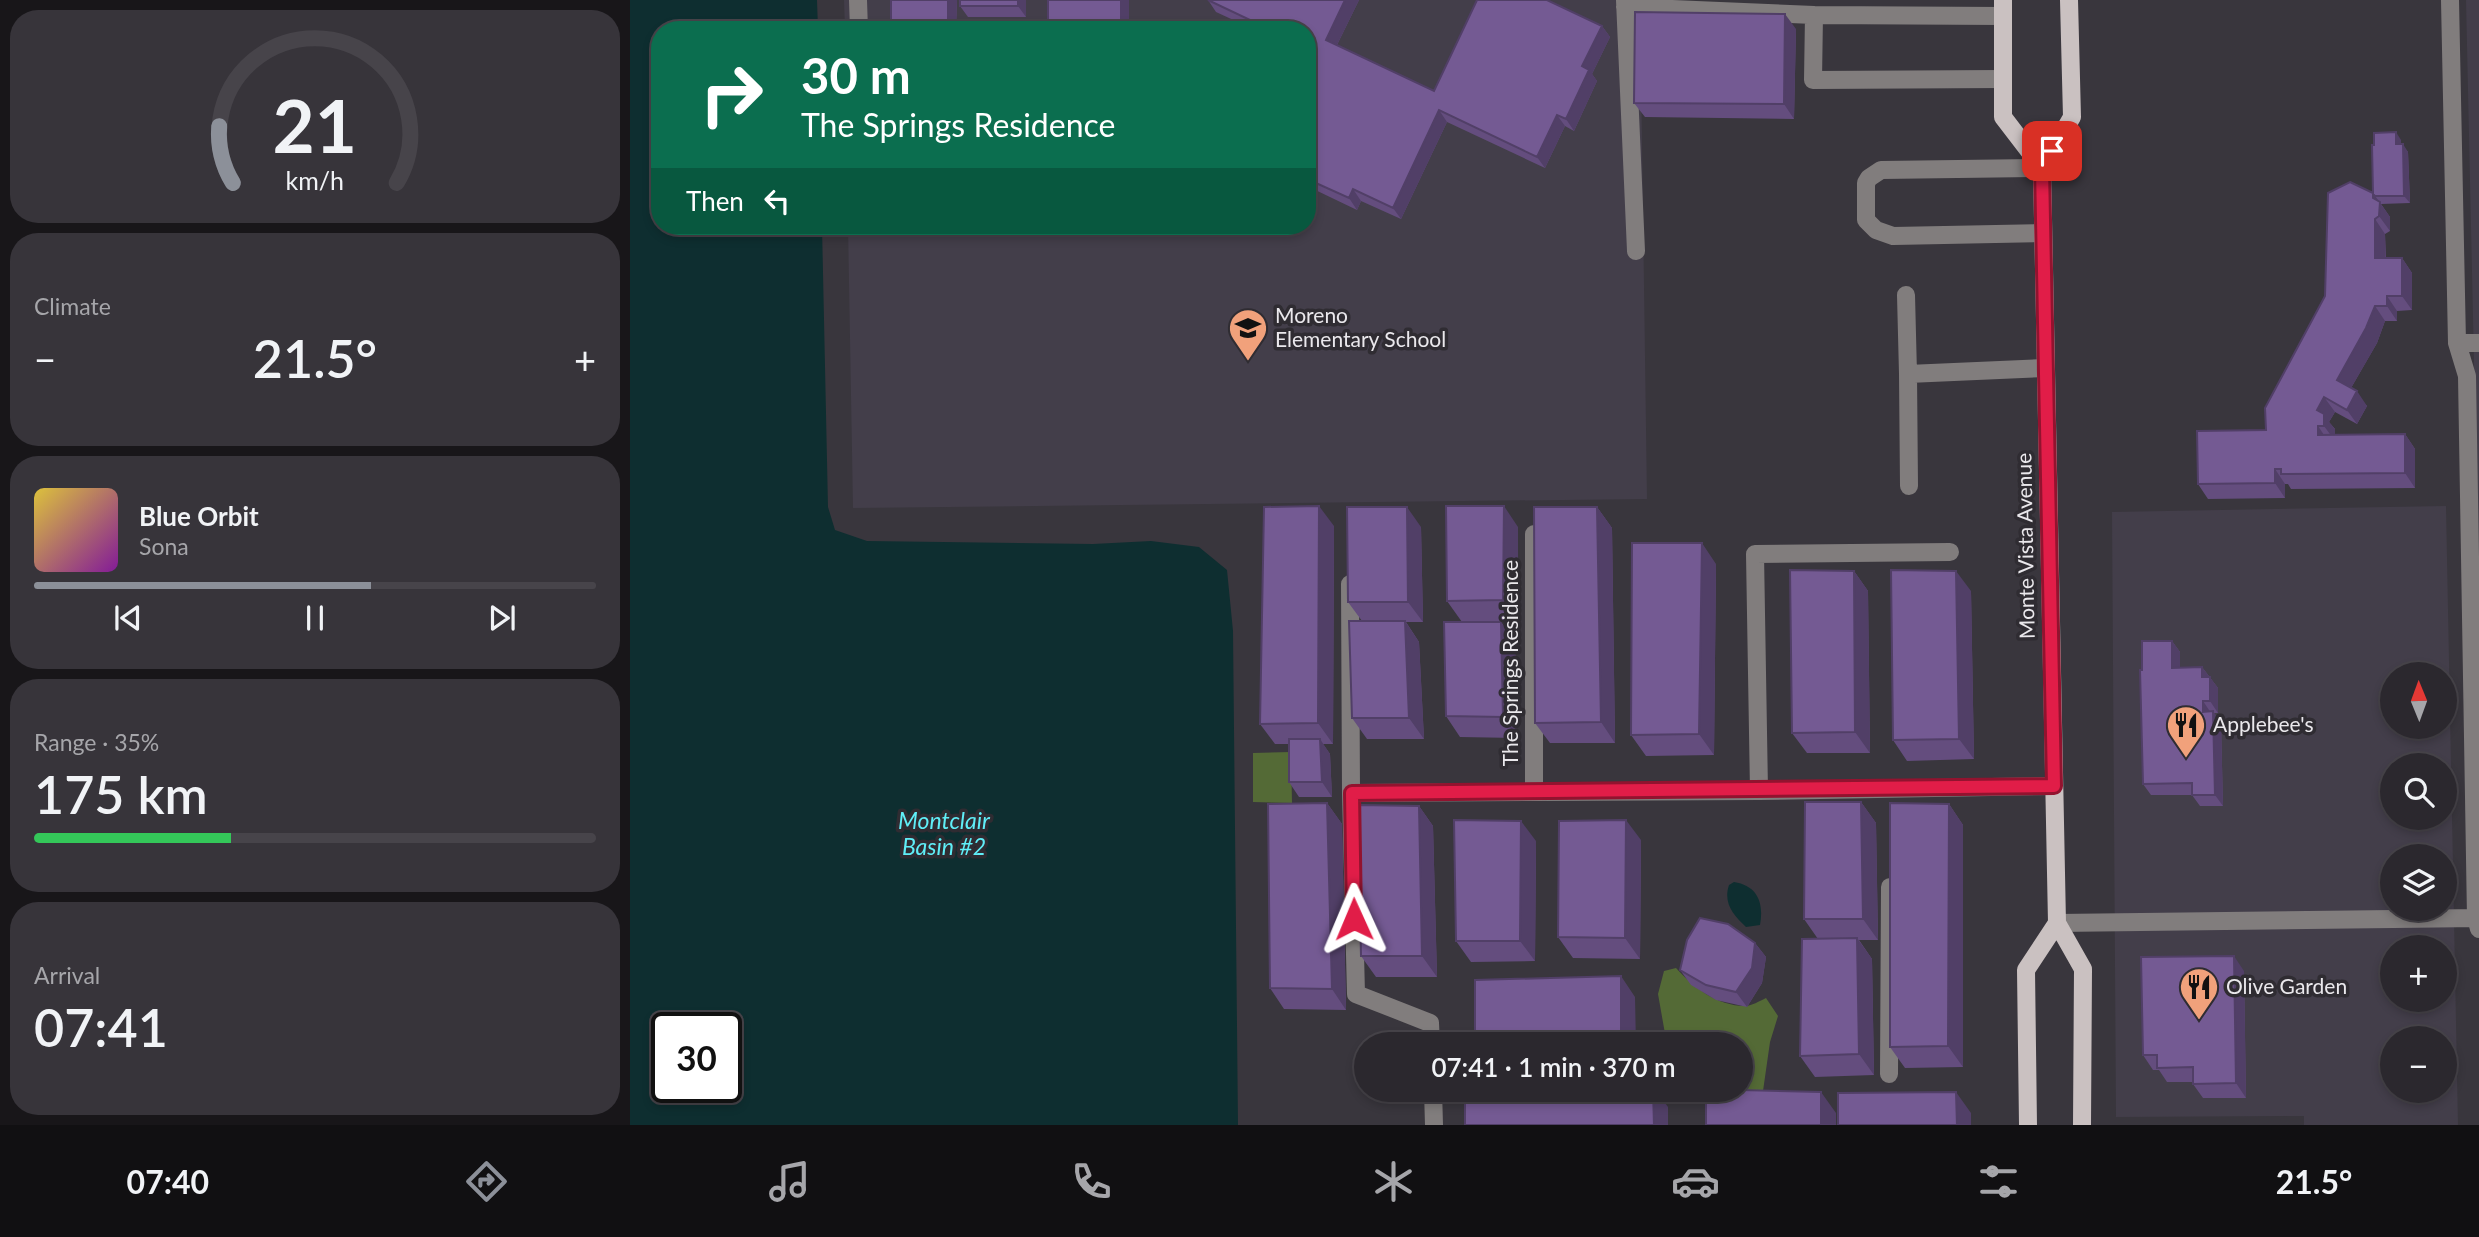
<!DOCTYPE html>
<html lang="en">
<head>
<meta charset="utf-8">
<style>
  :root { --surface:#2b282e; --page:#37343a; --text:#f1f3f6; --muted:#a6a6aa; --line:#47444a; --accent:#8c9099 }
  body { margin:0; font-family:Lato,sans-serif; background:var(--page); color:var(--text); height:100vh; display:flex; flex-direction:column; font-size:26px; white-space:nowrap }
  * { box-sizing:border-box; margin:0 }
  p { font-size:23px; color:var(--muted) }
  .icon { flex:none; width:38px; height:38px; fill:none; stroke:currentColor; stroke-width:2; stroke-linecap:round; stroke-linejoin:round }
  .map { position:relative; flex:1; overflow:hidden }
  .panel { display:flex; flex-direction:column; gap:10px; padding:10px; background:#181619; width:630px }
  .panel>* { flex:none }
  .hud { position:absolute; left:21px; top:21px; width:665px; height:214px; border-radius:28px; box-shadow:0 4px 10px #0003,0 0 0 2px var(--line); background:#0b6e4f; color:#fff; overflow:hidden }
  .needle { width:46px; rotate:359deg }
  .controls { position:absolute; left:1750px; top:662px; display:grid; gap:14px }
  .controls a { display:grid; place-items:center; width:77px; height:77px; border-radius:50%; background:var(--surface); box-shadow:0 4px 10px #0003,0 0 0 2px var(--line); font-size:35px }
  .speed { position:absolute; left:21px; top:1012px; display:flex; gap:14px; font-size:35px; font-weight:700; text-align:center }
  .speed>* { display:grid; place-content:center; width:91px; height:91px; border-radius:50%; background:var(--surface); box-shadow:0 4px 10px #0003,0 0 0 2px var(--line); line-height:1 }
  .speed .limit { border:4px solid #111; border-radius:10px; background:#fff; color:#111 }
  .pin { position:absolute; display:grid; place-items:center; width:60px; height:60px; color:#fff; margin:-30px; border-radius:14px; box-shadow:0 4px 10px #0006 }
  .me { position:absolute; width:77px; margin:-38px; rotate:359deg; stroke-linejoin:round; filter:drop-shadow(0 0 5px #0008) }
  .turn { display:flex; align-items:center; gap:24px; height:147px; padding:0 35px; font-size:32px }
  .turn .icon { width:91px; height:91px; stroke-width:2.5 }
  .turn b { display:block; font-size:49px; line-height:60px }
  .then { display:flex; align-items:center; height:66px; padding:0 35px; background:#0003; gap:14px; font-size:26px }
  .big { font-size:52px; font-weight:600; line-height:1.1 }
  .panel .card { flex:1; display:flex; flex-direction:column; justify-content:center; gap:10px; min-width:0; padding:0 24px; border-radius:28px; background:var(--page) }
  .panel .dial { align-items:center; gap:0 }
  .dial svg { height:182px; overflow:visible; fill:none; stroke:var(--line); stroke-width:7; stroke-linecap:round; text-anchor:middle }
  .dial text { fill:var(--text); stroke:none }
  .song { display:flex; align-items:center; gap:21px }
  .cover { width:84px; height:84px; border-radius:10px; background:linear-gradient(135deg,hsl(50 70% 55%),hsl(290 70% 35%)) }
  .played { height:7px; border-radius:4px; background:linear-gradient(90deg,var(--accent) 60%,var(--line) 60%) }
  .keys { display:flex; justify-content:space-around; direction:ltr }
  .heat { display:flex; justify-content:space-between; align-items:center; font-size:38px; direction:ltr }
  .charge { height:10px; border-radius:5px; background:linear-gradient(90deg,#34c759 35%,var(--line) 0) }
  .trip { position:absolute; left:724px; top:1032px; width:399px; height:70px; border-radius:35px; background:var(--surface); box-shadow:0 4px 10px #0003,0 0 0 2px var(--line); font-weight:600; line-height:70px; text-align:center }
  .tabs { display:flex; height:112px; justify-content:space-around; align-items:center; background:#111012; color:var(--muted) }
  .tabs .icon { width:49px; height:49px }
  .tabs .on { color:var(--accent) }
  .tabs b { font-size:32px; color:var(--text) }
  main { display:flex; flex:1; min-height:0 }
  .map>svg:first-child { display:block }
  .built { fill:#433e4a; fill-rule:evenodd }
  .green { fill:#546a36 }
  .water { fill:#0e2e30; fill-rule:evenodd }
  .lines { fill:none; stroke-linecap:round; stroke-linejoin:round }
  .minor { stroke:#817d7d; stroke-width:18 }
  .major { stroke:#cac1c1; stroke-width:18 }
  .wall { fill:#644d7e }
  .shaded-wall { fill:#513f67 }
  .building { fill:#745a93; stroke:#513f67; stroke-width:2 }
  .route-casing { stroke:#92132f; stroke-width:18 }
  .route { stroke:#e11d48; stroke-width:12 }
  .labels { text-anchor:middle; stroke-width:7; stroke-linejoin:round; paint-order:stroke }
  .poi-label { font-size:21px; fill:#eae8ec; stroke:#2f2c32; text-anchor:start }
  .street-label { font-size:21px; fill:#eae8ec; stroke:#2f2c32 }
  .water-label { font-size:23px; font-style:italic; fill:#5feef7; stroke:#2f2c32 }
</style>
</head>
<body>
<main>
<section class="panel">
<div class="card dial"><svg viewBox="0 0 100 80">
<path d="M14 69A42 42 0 1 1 86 69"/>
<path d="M14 69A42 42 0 0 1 8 44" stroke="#8c9099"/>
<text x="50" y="56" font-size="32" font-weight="700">21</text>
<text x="50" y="72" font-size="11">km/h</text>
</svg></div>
<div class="card"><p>Climate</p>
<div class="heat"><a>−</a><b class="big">21.5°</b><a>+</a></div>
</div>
<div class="card">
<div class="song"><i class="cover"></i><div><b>Blue Orbit</b><p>Sona</p></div></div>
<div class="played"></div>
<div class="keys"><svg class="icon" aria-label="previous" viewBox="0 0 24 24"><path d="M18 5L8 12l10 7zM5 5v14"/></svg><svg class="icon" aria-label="pause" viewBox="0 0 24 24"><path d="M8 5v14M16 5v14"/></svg><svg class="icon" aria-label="next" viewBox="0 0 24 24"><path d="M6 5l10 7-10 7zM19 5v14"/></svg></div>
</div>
<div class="card"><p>Range · 35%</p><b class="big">175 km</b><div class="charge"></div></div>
<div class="card"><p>Arrival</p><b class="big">07:41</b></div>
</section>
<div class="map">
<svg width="1849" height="1125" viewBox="0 0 1849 1125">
  <rect width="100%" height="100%" fill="#39363d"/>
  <path class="built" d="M214,0h796l7,499 -794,9 -5,-282h459v-196h-462z
    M1836,0h13v590z
    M1816,506l12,619h-154v-9l-188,1 -4,-605zM1762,674h53v52h-53zM1762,765h53v52h-53zM1762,856h53v52h-53zM1762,947h53v52h-53zM1762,1038h53v52h-53z"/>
  <path class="green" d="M661,752l1,51 -39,-1v-49z
    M1046,968c17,19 41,38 69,38 6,0 15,-5 21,-8l12,18 -8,26 -8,56 -21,-8v-45h-74l-9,-51 6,-23z"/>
  <path class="water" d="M0,0h187l1,30h-158v196h162l6,281 7,23 32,11 226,3 58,-3 48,6 28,23 6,61 5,494h-608zM37,1027h59v60h-59z
    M1104,882c24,4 30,21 26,43l-14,2c-13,-12 -23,-24 -17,-42z"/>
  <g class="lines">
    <path class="minor" d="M228,0l1,30
      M995,0l11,251
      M1820,0l7,343 10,33 9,542 3,11
      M995,7l189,8
      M1373,16l-189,-1 -1,65 190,-1
      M1412,168l-161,2 -12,8 -3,5v37l10,10 17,6 150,-3
      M1276,295l2,79 138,-6
      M1827,343h22
      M1278,374l1,112
      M904,534v258l225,-1
      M1320,552l-195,2 4,237 295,-5
      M720,584l1,209 183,-1
      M721,793l5,201 74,29 1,22
      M1427,923l422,-5
      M1259,1074l1,-187
      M803,1090l1,35"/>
    <path class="major" d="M1373,0v117l39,51
      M1439,0l3,117 -30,51 15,755 26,46 -1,156
      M1398,1125l-2,-155 31,-47"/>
  </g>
  <path class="wall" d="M261,0h66l-1,30h-60l-5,-7z
    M396,0v17h-58l-8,-11z
    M578,0h151l-22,45 97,46 43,-91h70l55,26 8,11 -18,37 5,7 -23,50 -9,-5 -20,42 -98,-46 -46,97 -40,-18 -4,9 -50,-24v-156h-52l-39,-18z
    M1166,29l-2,90 -149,-2 -11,-14z
    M1771,140v4l7,8 2,51 -29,1 9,13v14l-5,3 1,24h16l10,15v37l-15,1v10h-12l-8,22 -26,45 16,18 -10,18 -22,-12 -6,10 6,7v6l70,-1 10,15v39l-124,1 -3,-5h-3v14l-77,1 -10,-15 68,-54 59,-134 48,-102z
    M967,507l15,21 3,215h-65l-15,-20z
    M704,526l-1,218h-10l7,10 2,43h-33l-10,-15v-38h-14l-15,-20z
    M791,527l2,95h-17l13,20 5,97h-57l-15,-21 10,-97 -14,-19z
    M888,527v94l-55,1h38l14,20 2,96 -57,-1 -14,-21 16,-94 -15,-21z
    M1086,564l-2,191 -68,1 -15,-21z
    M1224,571l14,20 2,162h-63l-15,-20z
    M1341,591l3,168 -67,2 -14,-21z
    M1542,641l8,11v16l22,-1 16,21v25h-4l7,10 2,83h-23l-8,-11h-41l-8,-11 -1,-114z
    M1231,802l15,21 2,117h-19l13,19 2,116 -59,2 -15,-21 18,-117 -14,-20z
    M697,803l15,21 4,186 -62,-1 -14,-21z
    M1319,804l14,21v242l-58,1 -15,-21z
    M789,806l14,20 4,151h-61l-15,-21z
    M1011,840l-1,119 -67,-1 -15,-21z
    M906,841l-1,120 -64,1 -15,-21z
    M1125,943l11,14 -4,26 -15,24 -31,-7 -25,-15 -11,-15z
    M1614,971l2,127h-43l-10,-14v-2h-26l-8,-12h-6l-10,-15z"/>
  <path class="shaded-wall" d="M318,0h9l-1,30h-4l-4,-6z
    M388,0h8v17l-8,-11z
    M491,0h8v30h-8z
    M715,0h14l-25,51 -8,-11z
    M1155,14l11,15 -2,90 -10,-15z
    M972,26l8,11 -18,37 5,7 -23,50 -8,-12 16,-53z
    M809,110l8,12 -46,97 -8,-11z
    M927,115l8,11 -20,42 -8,-11z
    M1766,132l5,8v12l-5,-8z
    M1773,144l5,8 2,51 -6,-7z
    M723,189l8,12 -4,9 -8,-12z
    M1743,193l17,24v14l-11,-15 -6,-18z
    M1745,219l10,15 1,39 -11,-15z
    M1772,258l10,15v37l-10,-14z
    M1757,296l10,15v10l-10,-15z
    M1745,306l10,15 -8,22 -30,52 -10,-15z
    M1727,391l10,15 -10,18 -10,-14z
    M1694,397l11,15 -6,10 6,7v12l-11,-15 -7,-16z
    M1688,426l10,15 -10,-6z
    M1775,434l10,15v39l-10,-15z
    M1645,469l10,15v14l-10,-15z
    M689,506l15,20 -1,218 -15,-21z
    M874,506l14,21v94l-15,-21z
    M777,507l14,20 2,95 -15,-20z
    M967,507l15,21 3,215 -14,-21z
    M1072,543l14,21 -2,191 -15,-21z
    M1224,571l14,20 2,162 -15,-21z
    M1326,571l15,20 3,168 -15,-20z
    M775,621l14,21 5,97 -15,-21z
    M871,622l14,20 2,96 -14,-21z
    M1542,641l8,11v27l-8,-11z
    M1572,667l16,21v25l-8,-12 -8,-24z
    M1573,701l8,12 -8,-1z
    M1583,711l8,12 2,83 -8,-11z
    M690,739l10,15 2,43 -10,-15z
    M1231,802l15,21 2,117 -15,-21z
    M697,803l15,21 4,186 -14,-21z
    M1319,804l14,21v242l-15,-21z
    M789,806l14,20 4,151 -15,-21z
    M996,820l15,20 -1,119 -15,-21z
    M891,821l15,20 -1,120 -15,-20z
    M1227,938l15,21 2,116 -15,-21z
    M1125,943l11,14 -4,26 -15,24 -11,-15z
    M1604,956l10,15 2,127 -10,-15z
    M991,976l14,21 1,48h-15z
    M1023,1090h3l12,17v18h-14z
    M1191,1092l15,21v12h-15z
    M1326,1092l15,21v12h-14z"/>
  <path class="building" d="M261,0h57v24l-57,-1z
    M330,0h58v6h-58z
    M418,0h73v30h-73z
    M578,0h137l-19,40 108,51 43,-91h70l55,26 -20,40 7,4 -23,49 -9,-4 -20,42 -98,-47 -46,98 -40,-19 -4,9 -42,-19v-149h-36z
    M1005,12l150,2 -1,90 -150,-1z
    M1766,132v12h7l1,52h-29l-2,-2 -1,-49h2v-12z
    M1720,182l23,11v5l7,4 -1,14 -4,3v39h27v38h-15v10h-12l-9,22 -29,52 20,11 -10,19 -23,-13 -7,13 7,4v12h-6v9l87,-1v39l-124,1v-5h-6v14l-77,1 -1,-53 69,-1 -1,-22 60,-112 3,-103z
    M689,506l-1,217 -58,1 4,-217z
    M816,506h58l-1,94 -56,1z
    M717,507h60l1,95h-60z
    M904,507h63l4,215 -66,1z
    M1002,543h70l-3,191 -68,1z
    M1160,570l64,1 1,161 -63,1z
    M1261,570l65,1 3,168 -66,1z
    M719,621h56l4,97h-57z
    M814,622h57l2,95 -57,-1z
    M1512,641h30v27l30,-1v10h8v24h-7v11l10,-1 2,84h-23v-12l-49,1 -3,-114h2z
    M659,739h31l2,43h-33z
    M1175,802h56l2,117h-59z
    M697,803l5,186 -62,-1 -2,-184z
    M1260,803l59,1 -1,242 -58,1z
    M728,805l61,1 3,150h-61z
    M824,820l67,1 -1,120h-64z
    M996,820l-1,118 -67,-1 1,-116z
    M1070,918l28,6 27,19 -3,25 -16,24 -30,-7 -26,-15 7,-30z
    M1227,938l2,116 -59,2 2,-117z
    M1604,956l2,127 -43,1v-17l-36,1v-13h-14l-2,-98z
    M991,976v69h-146v-65z
    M835,1090h188l1,35h-189z
    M1076,1090h35l80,2v33h-115z
    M1326,1092l1,33h-119v-32z"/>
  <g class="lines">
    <g class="route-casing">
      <path id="route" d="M724,919l-2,-126 702,-7 -12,-618 10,-17"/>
    </g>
    <use href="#route" class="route"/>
  </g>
  <defs>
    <g id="school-pin" transform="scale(2.0125)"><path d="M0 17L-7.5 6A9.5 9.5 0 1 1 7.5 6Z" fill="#f1a17b" stroke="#2f2c32"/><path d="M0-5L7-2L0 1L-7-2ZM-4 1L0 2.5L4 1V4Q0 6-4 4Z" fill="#111"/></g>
    <g id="restaurant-pin" transform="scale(2.0125)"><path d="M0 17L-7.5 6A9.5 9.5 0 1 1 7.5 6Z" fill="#f1a17b" stroke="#2f2c32"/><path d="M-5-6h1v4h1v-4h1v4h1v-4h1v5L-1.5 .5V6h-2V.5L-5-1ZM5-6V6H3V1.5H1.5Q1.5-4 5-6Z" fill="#111"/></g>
  </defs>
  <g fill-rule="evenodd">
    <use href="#school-pin" x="618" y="328"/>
    <use href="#restaurant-pin" x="1556" y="725"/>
    <use href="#restaurant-pin" x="1569" y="987"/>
  </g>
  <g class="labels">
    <g class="poi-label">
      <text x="645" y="323">Moreno<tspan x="645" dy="24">Elementary School</tspan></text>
      <text x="1583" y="732">Applebee's</text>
      <text x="1596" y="994">Olive Garden</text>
    </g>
    <g class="street-label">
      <text transform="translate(1396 546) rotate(-91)" y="7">Monte Vista Avenue</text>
      <text transform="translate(881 663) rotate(-90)" y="7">The Springs Residence</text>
    </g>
    <g class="water-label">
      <text x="314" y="829">Montclair<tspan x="314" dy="26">Basin #2</tspan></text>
    </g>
  </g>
</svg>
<div class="controls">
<a><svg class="needle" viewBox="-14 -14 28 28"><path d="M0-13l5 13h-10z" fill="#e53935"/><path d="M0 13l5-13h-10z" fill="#a6a6aa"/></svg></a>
<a><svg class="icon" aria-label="search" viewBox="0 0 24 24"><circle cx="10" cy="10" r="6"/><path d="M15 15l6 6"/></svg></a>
<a><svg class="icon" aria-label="layers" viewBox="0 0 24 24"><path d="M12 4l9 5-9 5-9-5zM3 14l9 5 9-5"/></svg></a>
<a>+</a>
<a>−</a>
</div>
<div class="speed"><div class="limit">30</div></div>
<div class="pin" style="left:1422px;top:151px;background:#d93025"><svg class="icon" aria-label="arrive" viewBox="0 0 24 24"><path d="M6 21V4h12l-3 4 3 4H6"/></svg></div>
<svg class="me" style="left:724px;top:919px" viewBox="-20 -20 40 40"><path d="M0-17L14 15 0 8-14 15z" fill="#e11d48" stroke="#fff" stroke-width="4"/></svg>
<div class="trip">07:41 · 1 min · 370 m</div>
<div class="hud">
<div class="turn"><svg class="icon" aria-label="right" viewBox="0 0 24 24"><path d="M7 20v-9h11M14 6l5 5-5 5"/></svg><div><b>30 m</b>The Springs Residence</div></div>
<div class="then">Then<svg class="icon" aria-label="left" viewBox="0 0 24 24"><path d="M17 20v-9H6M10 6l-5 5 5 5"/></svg></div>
</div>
</div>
</main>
<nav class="tabs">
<b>07:40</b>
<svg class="icon on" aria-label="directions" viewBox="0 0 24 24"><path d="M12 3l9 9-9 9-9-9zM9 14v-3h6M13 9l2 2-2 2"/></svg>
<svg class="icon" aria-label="music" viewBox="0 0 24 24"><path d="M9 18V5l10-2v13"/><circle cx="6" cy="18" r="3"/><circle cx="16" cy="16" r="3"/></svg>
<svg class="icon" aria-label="phone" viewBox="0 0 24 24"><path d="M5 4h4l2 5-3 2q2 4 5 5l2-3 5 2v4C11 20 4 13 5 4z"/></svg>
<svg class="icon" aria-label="climate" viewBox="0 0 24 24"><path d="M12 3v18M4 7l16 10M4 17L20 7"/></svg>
<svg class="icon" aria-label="car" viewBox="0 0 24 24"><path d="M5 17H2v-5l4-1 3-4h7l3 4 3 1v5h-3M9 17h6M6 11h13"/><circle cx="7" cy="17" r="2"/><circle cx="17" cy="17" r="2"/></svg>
<svg class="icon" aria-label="filters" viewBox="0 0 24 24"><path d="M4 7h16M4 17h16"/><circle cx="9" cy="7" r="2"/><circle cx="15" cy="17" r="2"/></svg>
<b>21.5°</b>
</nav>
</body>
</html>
